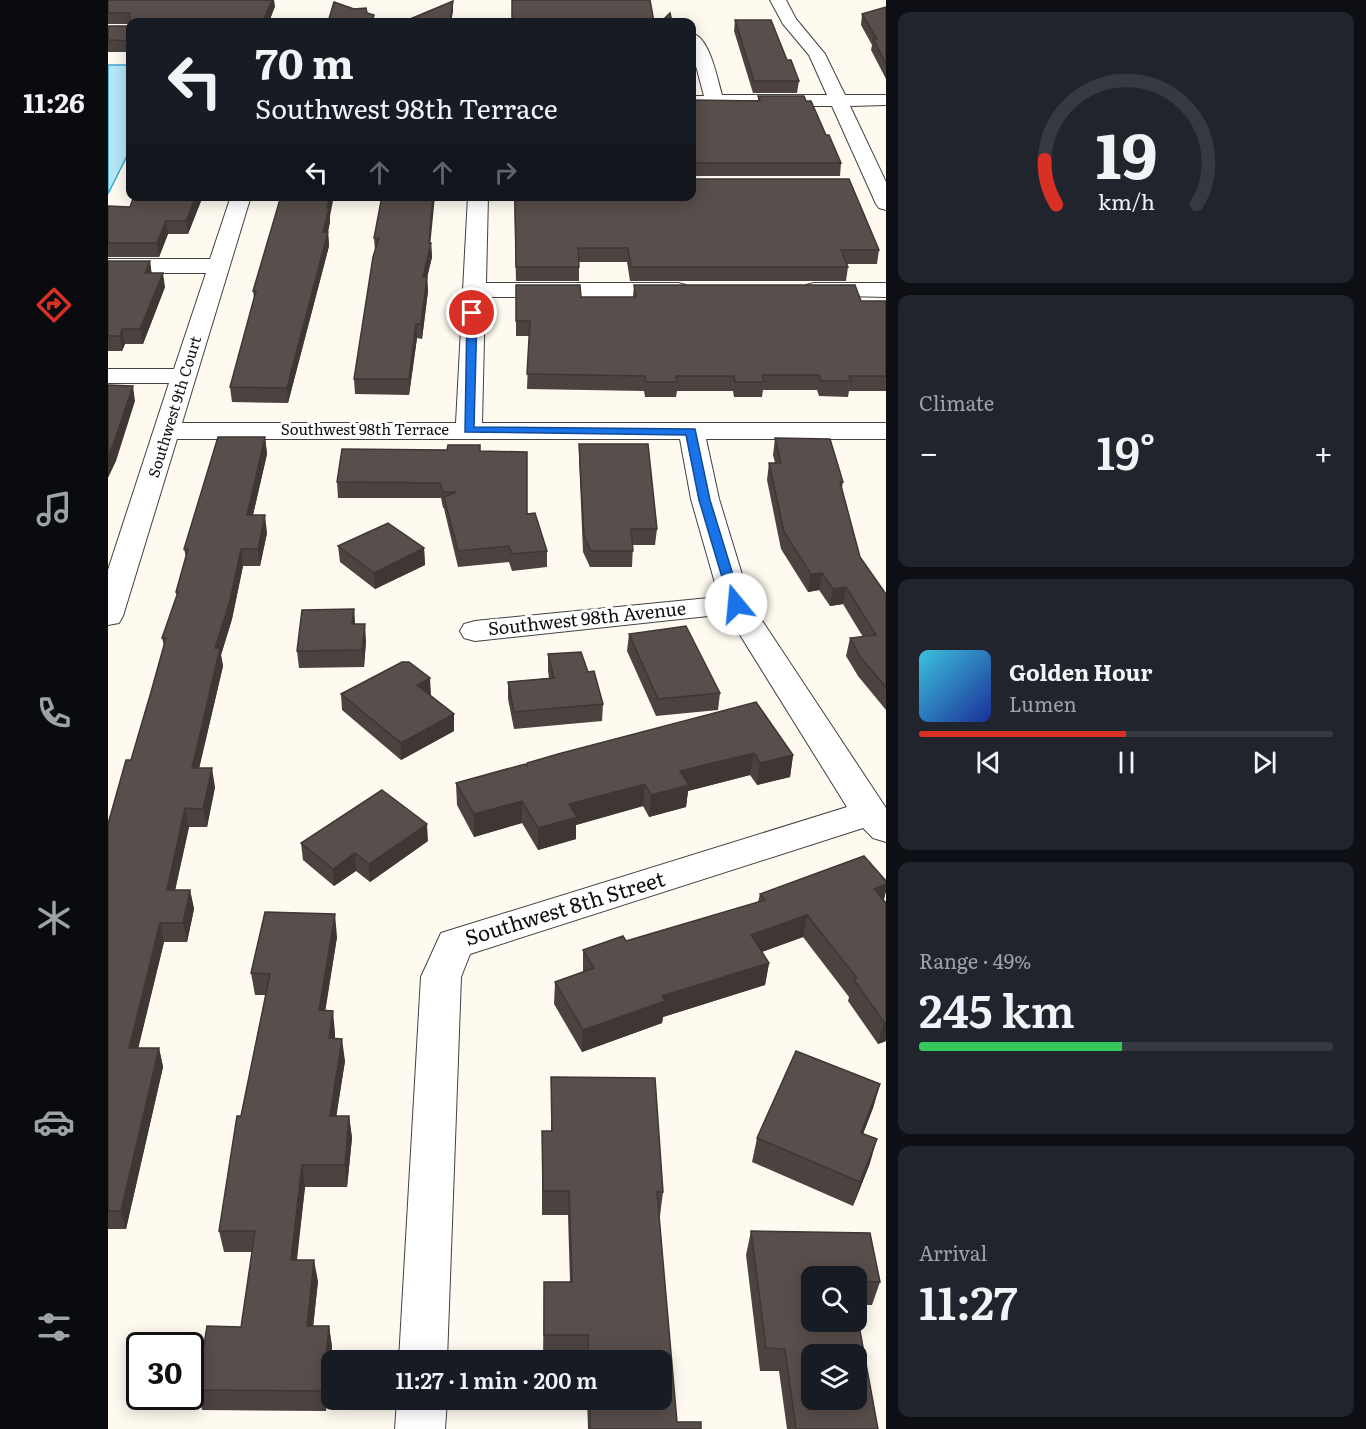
<!DOCTYPE html>
<html lang="en">
<head>
<meta charset="utf-8">
<style>
  :root { --surface:#171b24; --page:#20242c; --text:#f1f3f6; --muted:#9ea1a6; --line:#363941; --accent:#d93025 }
  body { margin:0; font-family:Literata,serif; background:var(--page); color:var(--text); height:100vh; display:flex; flex-direction:column; font-size:22px; white-space:nowrap }
  * { box-sizing:border-box; margin:0 }
  p { font-size:20px; color:var(--muted) }
  .icon { flex:none; width:33px; height:33px; fill:none; stroke:currentColor; stroke-width:2; stroke-linecap:round; stroke-linejoin:round }
  .map { position:relative; flex:1; overflow:hidden }
  .details { display:flex; flex-direction:column; gap:12px; padding:12px; background:#0d0f14; width:480px }
  .details>* { flex:none }
  .guide { position:absolute; left:18px; top:18px; width:570px; height:183px; border-radius:12px; box-shadow:0 3px 15px #0003; background:#171b24; color:var(--text); overflow:hidden }
  .buttons { position:absolute; left:693px; top:1266px; display:grid; gap:12px }
  .buttons a { display:grid; place-items:center; width:66px; height:66px; border-radius:12px; background:var(--surface); box-shadow:0 3px 15px #0003; font-size:30px }
  .speed { position:absolute; left:18px; top:1332px; display:flex; gap:12px; font-size:30px; font-weight:700; text-align:center }
  .speed>* { display:grid; place-content:center; width:78px; height:78px; border-radius:50%; background:var(--surface); box-shadow:0 3px 15px #0003; line-height:1 }
  .speed .limit { border:3px solid #111; border-radius:9px; background:#fff; color:#111 }
  .pin { position:absolute; display:grid; place-items:center; width:51px; height:51px; color:#fff; margin:-26px; border:3px solid #fff; border-radius:50%; box-shadow:0 2px 6px #0007 }
  .me { position:absolute; width:66px; margin:-33px; rotate:343deg; stroke-linejoin:round; filter:drop-shadow(0 0 4px #0008) }
  .turn { display:flex; align-items:center; gap:21px; height:126px; padding:0 30px; font-size:27px }
  .turn .icon { width:78px; height:78px; stroke-width:2.5 }
  .turn b { display:block; font-size:42px; line-height:51px }
  .lanes { display:flex; align-items:center; height:57px; padding:0 30px; background:#0003; justify-content:center; gap:30px; direction:ltr }
  .lanes .off { opacity:.35 }
  .big { font-size:45px; font-weight:600; line-height:1.1 }
  .details .card { flex:1; display:flex; flex-direction:column; justify-content:center; gap:9px; min-width:0; padding:0 21px; border-radius:12px; background:var(--page) }
  .details .dial { align-items:center; gap:0 }
  .dial svg { height:156px; overflow:visible; fill:none; stroke:var(--line); stroke-width:7; stroke-linecap:round; text-anchor:middle }
  .dial text { fill:var(--text); stroke:none }
  .song { display:flex; align-items:center; gap:18px }
  .cover { width:72px; height:72px; border-radius:9px; background:linear-gradient(135deg,hsl(190 70% 55%),hsl(230 70% 35%)) }
  .played { height:6px; border-radius:3px; background:linear-gradient(90deg,var(--accent) 50%,var(--line) 50%) }
  .keys { display:flex; justify-content:space-around; direction:ltr }
  .heat { display:flex; justify-content:space-between; align-items:center; font-size:33px; direction:ltr }
  .charge { height:9px; border-radius:4px; background:linear-gradient(90deg,#34c759 49%,var(--line) 0) }
  .trip { position:absolute; left:213px; top:1350px; width:351px; height:60px; border-radius:12px; background:var(--surface); box-shadow:0 3px 15px #0003; font-weight:600; line-height:60px; text-align:center }
  main { display:flex; flex:1; min-height:0 }
  .menu { display:flex; flex-direction:column; width:108px; justify-content:space-around; align-items:center; background:#090b0e; color:var(--muted) }
  .menu .icon { width:42px; height:42px }
  .menu .on { color:var(--accent) }
  .menu b { font-size:27px; color:var(--text) }
  .map>svg:first-child { display:block }
  .water { fill:#b4e7f7; stroke:#3aa9cf; stroke-width:1.5 }
  .lines { fill:none; stroke-linecap:round; stroke-linejoin:round }
  .minor-casing { stroke:#424242; stroke-width:2 }
  .minor { fill:#fff; fill-rule:evenodd }
  .wall { fill:#4c4340 }
  .shaded-wall { fill:#3e3734 }
  .building { fill:#584e4b; stroke:#3e3734; stroke-width:1.5; fill-rule:evenodd }
  .route { fill:#1a73e8; stroke:#114b97; stroke-width:1.5 }
  .labels { text-anchor:middle; stroke-width:6; stroke-linejoin:round; paint-order:stroke }
  .far-street-label { font-size:15px; fill:#0f0f0f; stroke:#fff }
  .street-label { font-size:18px; fill:#0f0f0f; stroke:#fff }
  .near-street-label { font-size:21px; fill:#0f0f0f; stroke:#fff }
</style>
</head>
<body>
<main>
<nav class="menu">
<b>11:26</b>
<svg class="icon on" aria-label="directions" viewBox="0 0 24 24"><path d="M12 3l9 9-9 9-9-9zM9 14v-3h6M13 9l2 2-2 2"/></svg>
<svg class="icon" aria-label="music" viewBox="0 0 24 24"><path d="M9 18V5l10-2v13"/><circle cx="6" cy="18" r="3"/><circle cx="16" cy="16" r="3"/></svg>
<svg class="icon" aria-label="phone" viewBox="0 0 24 24"><path d="M5 4h4l2 5-3 2q2 4 5 5l2-3 5 2v4C11 20 4 13 5 4z"/></svg>
<svg class="icon" aria-label="climate" viewBox="0 0 24 24"><path d="M12 3v18M4 7l16 10M4 17L20 7"/></svg>
<svg class="icon" aria-label="car" viewBox="0 0 24 24"><path d="M5 17H2v-5l4-1 3-4h7l3 4 3 1v5h-3M9 17h6M6 11h13"/><circle cx="7" cy="17" r="2"/><circle cx="17" cy="17" r="2"/></svg>
<svg class="icon" aria-label="filters" viewBox="0 0 24 24"><path d="M4 7h16M4 17h16"/><circle cx="9" cy="7" r="2"/><circle cx="15" cy="17" r="2"/></svg>
</nav>
<div class="map">
<svg width="778" height="1429" viewBox="0 0 778 1429">
  <rect width="100%" height="100%" fill="#fffaf0"/>
  <path class="water" d="M0,65h22v85l-22,44z"/>
  <g class="lines">
    <g class="minor-casing">
      <path id="minor" d="M662,0h16l10,19 29,35 20,41h41v10l-36,1 36,76v28l-7,-2 -3,-4 -44,-98h-140v-10h12l-12,-45v-18c18,5 25,45 30,62h105l-18,-40 -26,-31z
        M123,196h20l-69,227h274l12,-227h20l-2,87h192l8,2 3,5 -3,5 -8,2h-193l-3,126h404v16h-180l13,60 32,105 135,204v34l-13,-4 -10,-10 -393,126 -9,23 -14,383h-48l22,-383 20,-44 406,-126 -120,-193 -252,27 -11,-3 -4,-7 4,-7 11,-3 244,-24 -28,-98 -11,-60h-503l-54,177 -4,7 -11,2v-55l61,-187h-61v-14h66l32,-96h-98v-14h102z
        M706,283h72v14l-80,-2 -3,-5 3,-5z
        M289,1400h50l-2,29h-50z"/>
    </g>
    <use href="#minor" class="minor"/>
  </g>
  <path class="wall" d="M0,0l167,6 -6,16h-139v30h-22v-26h22v-2h-22z
    M778,7v72l-15,-29 1,-5 -11,-20 1,-11z
    M627,20l52,40 12,21 -2,12h-44l-19,-62z
    M650,96l48,5 35,62 -1,13h-148v-76h66z
    M585,179l186,71 -2,14h-30l1,3 -2,14h-216l-3,-19h-48v19h-63l-2,-85z
    M95,196l-15,38h-20l-9,23h-51v-51l22,1z
    M222,216v6l-2,10 1,14 -41,157 -56,-1 -2,-15 24,-89 -1,-7z
    M266,238l57,5 1,14 -5,20 1,14 -6,48 -5,-1 -8,57 -54,-1 -1,-15 21,-128z
    M0,261h42l1,12 14,14 -22,57h-18l-3,7h-14z
    M408,285l65,12h52l1,-12 227,16h25v90h-37l-1,6 -29,-1 -2,-6h-54l-1,7h-28l-1,-6h-56l-1,6h-31l-1,-6 -117,-2 2,-53h-13z
    M157,437l2,17 -14,61 14,18 -7,33h-17l-11,53 -11,36 2,11 -24,102 16,19 -8,40h-18l-14,63h15l4,19 -7,33h-23l-26,106h21l4,19 -37,162h-18v-405l23,-64 20,-68 13,-46 -2,-8 15,-41 -1,-5 10,-35 -2,-8z
    M667,438l68,44 -1,6 18,69 26,37v116l-28,-34 -12,-20 4,-18 13,-1 -20,-33 -13,2 -11,-16 -11,2 -27,-43 -14,-69 2,-17h6l-2,-8z
    M471,444l78,85 -2,16h-22l-1,22h-42l-7,-15 -4,-93z
    M372,451l47,63 20,37v16l-35,4 -3,-9 -51,5 -13,-54 -1,-5h-1l-2,-10h-103l-1,-16z
    M230,546l86,2 1,17 -50,24 -35,-27z
    M246,609l1,15 11,17 -2,26 -65,1 -2,-17z
    M521,634l91,59 -2,17 -62,6 -29,-65z
    M440,654l40,18 15,32 -1,17 -88,8 -6,-30v-17l41,-4 -1,-7z
    M322,678v17l24,19v17l-53,29 -59,-50 -1,-16z
    M648,702l37,53 -3,22 -33,8 -7,-10 -62,16 -2,16 -37,10 -6,-11 -67,19v14l-38,11 -16,-27 -48,14 -17,-32 -1,-22 71,-18z
    M320,841l-58,41 -14,-11 -22,15 -31,-26 -2,-17z
    M778,881v10l-2,9 2,141 -8,3 -30,-43 1,-4 -46,-60 -41,15 7,11 -4,22 -102,32 -1,6 -80,29 -28,-48 1,-22 28,-10v-22l43,-9 132,-39 2,-8z
    M229,937l-12,73 10,23v5l10,23 -9,55h13l3,22 -5,49h-42l-8,73 21,21 -5,45h16l3,21 -6,64 -124,-1 -5,-20 44,-63 11,-75h-28l-5,-21 22,-115 25,-121h-11l-4,-22z
    M443,1077l112,115 -3,24h-1l18,206 24,7h-113l-1,-29h75v-40h-76v-2h-43l1,-76h26l-2,-67h-26v-84h9z
    M772,1084l-7,24 -10,26 7,29 -17,43 -101,-44 5,-24z
    M643,1231l129,51 -8,23h-16v-29h-44l66,153h-91l-8,-58h-19l-14,-116z"/>
  <path class="shaded-wall" d="M164,0h2l1,6 -6,16h-6z
    M345,1v11l-2,10h-1z
    M88,196h7l-15,38 -2,-13z
    M222,196h4l-4,20v6l-3,13 1,-3 1,14 -41,157 -1,-15z
    M325,196h2l-5,51 1,-4 1,14 -8,34 -1,-14 6,-34z
    M58,221l2,13 -9,23 -2,-14z
    M42,261l2,14 -7,-2z
    M55,273l2,14 -22,57 -3,-15z
    M319,277l1,14 -6,48 -1,-15z
    M308,324l1,14 -8,57v-16z
    M14,329l3,15 -3,7 -2,-15z
    M25,386l2,15 -19,60 -8,17v-22z
    M157,437l2,17 -18,78 -2,-17z
    M157,515l2,18 -7,33 -2,-17z
    M316,548l1,17 -50,24 -1,-16z
    M133,549l2,17 -11,53 -11,36 2,11 -28,120 -3,-18 23,-120z
    M714,573l-3,17 -11,2 3,-18z
    M738,587l-3,17 -13,2 3,-17z
    M246,609l1,17 -3,-2z
    M257,624l1,17 -2,26 -2,-17z
    M322,678l1,17 -13,7 -1,-17z
    M346,714v17l-53,29v-17z
    M646,753l-4,22 -62,16 -2,16 -37,10 2,-22 29,-24z
    M685,755l-3,22 -33,8 3,-22z
    M104,768l3,19 -8,40 -4,-18z
    M537,784l-2,22 -67,19v14l-38,11v-22l31,-24z
    M414,801v22l-48,14v-23z
    M77,808l4,19 -18,82 -4,-19z
    M319,824l1,17 -58,41 -1,-18z
    M247,853l1,18 -22,15 -1,-17z
    M778,884v7l-4,14 -8,-16z
    M82,890l4,19 -7,33 -4,-19z
    M227,914l2,23 -15,95 -3,-22z
    M699,915l-4,22 -56,20 4,-22z
    M52,923l4,19 -30,124 -5,-18z
    M661,963l-4,22 -102,32 -1,6 -80,29 1,-22 79,-34z
    M225,1011l2,22 -3,27 -3,-22z
    M778,1021v20l-8,3 6,-22z
    M234,1039l3,22 -12,77 -3,-22z
    M51,1048l4,19 -37,162 -5,-18z
    M772,1084l-7,24 -19,49 7,-24z
    M241,1116l3,22 -5,49 -2,-22z
    M769,1139l-7,24 -17,43 7,-24z
    M194,1165l3,22 -11,94 -3,-21z
    M206,1260l4,21 -7,66 -4,-21z
    M221,1326l3,21 -6,64 -3,-20z"/>
  <path class="building" d="M0,0h164l-9,22h-133v19l-22,-1v-14h22v-13h-22z
    M404,0h138l4,22h-142z
    M345,1l-3,21h-47z
    M226,2l20,7 12,-1 1,5 7,2 -2,7h-44z
    M778,7v57l-13,-25h4l-15,-25z
    M562,13l2,9h-11z
    M627,20h36l16,40h4l8,21h-45z
    M650,96h46l2,5h5l15,34h3l12,28h-148l-1,1v-64l68,1z
    M584,177l1,2h156l30,71h-38l7,17h-217l-3,-19h-50l1,19h-63l-1,-71h177z
    M26,196h62l-10,25h-20l-9,22h-49v-37l22,1z
    M173,196h49l-3,12h2l-6,24h5l-41,156 -57,-1 26,-96h-3z
    M274,196h51l-4,47h2l-8,34h4l-6,47h-5l-7,55h-55l19,-122 6,-19h-5z
    M0,261h42l-5,12h18l-23,56h-18l-2,7h-12z
    M408,285h64l1,12h55l-2,-12h221l6,16h25v75h-37l2,5h-30l-2,-6h-57l2,7h-29l-1,-6h-58l1,6h-31l-1,-6 -118,-2 3,-53h-14z
    M0,385l25,1 -20,59 -5,11z
    M110,437h47l-18,78h18l-7,34h-17l-11,52 -15,47h5l-28,120h20l-9,41 -18,-1 -18,82h23l-7,33h-23l-31,125h30l-38,163h-13v-387l18,-64h5l20,-68 15,-54h-4l16,-46h-2l12,-43h-4z
    M667,438l55,1 13,43h-3l20,75 26,37v93l-25,-29 -11,-20 26,-3 -30,-48 -13,2 -11,-16 -11,1 -27,-42 -15,-69h12z
    M471,444h69l9,85h-26l2,22h-42l-7,-15z
    M340,445h32v6l47,1v62l8,-1 12,38 -35,3 -3,-8 -51,5 -14,-54 12,-5h-13l-3,-9 -103,-1 5,-33 105,1z
    M280,523l36,25 -50,25 -36,-27z
    M246,609l-2,15h13l-3,26 -65,1 5,-41z
    M578,626l34,67 -62,6 -29,-65z
    M473,652l7,20 6,-1 9,33 -89,8 -6,-30 46,-4 -6,-24z
    M294,662h7l21,16 -13,7 37,29 -53,29 -60,-49z
    M648,702l37,53 -33,8 -6,-10 -74,18 9,14 -38,10 -6,-11 -76,20 8,13 -39,11 -16,-27 -48,13 -18,-31 69,-19 2,2v-3l31,-9z
    M274,790l45,34 -58,40 -14,-11 -22,16 -32,-26z
    M756,856l22,25v3l-12,5 12,14v118l-2,1 -30,-42 3,-2 -50,-63 -56,20 18,28 -107,33 3,5 -82,29 -28,-48 39,-14 -11,-18 40,-14 3,5 139,-41 -5,-6z
    M157,912l70,2 -16,96 14,1 -4,27 13,1 -12,77h19l-4,49h-43l-11,95h23l-7,66h22l-6,65 -126,-1 10,-64 34,1 14,-96h-36l18,-115h4l29,-142 -19,-1z
    M688,1051l84,33 -19,49 16,6 -17,43 -103,-44z
    M443,1077l104,1 8,114h-6l20,230h24v7h-111v-29h72v-40h-74v-25h-44v-53h28l-3,-91h-26l-1,-60h10z
    M643,1231l119,2 10,49 -24,-1v-5h-44v46h44v-13l22,120h-82l-11,-80 -19,-1zM704,1354h44v46h-44z"/>
  <path class="route" d="M364,310l5,3 -3,114 221,2 15,71 32,104 -2,2h-8l-2,-2 -31,-104 -13,-65 -221,-3 2,-119z"/>
  <g class="labels">
    <g class="far-street-label">
      <text transform="translate(67 407) rotate(-73)" y="5">Southwest 9th Court</text>
      <text x="257" y="435">Southwest 98th Terrace</text>
    </g>
    <g class="street-label">
      <text transform="translate(479 619) rotate(-6)" y="6">Southwest 98th Avenue</text>
    </g>
    <g class="near-street-label">
      <text transform="translate(457 909) rotate(-17)" y="7">Southwest 8th Street</text>
    </g>
  </g>
</svg>
<div class="buttons">
<a><svg class="icon" aria-label="search" viewBox="0 0 24 24"><circle cx="10" cy="10" r="6"/><path d="M15 15l6 6"/></svg></a>
<a><svg class="icon" aria-label="layers" viewBox="0 0 24 24"><path d="M12 4l9 5-9 5-9-5zM3 14l9 5 9-5"/></svg></a>
</div>
<div class="speed"><div class="limit">30</div></div>
<div class="pin" style="left:364px;top:313px;background:#d93025"><svg class="icon" aria-label="arrive" viewBox="0 0 24 24"><path d="M6 21V4h12l-3 4 3 4H6"/></svg></div>
<svg class="me" style="left:628px;top:604px" viewBox="-20 -20 40 40"><circle r="19" fill="#fff"/><path d="M0-13L10 11 0 6-10 11z" fill="#1a73e8"/></svg>
<div class="trip">11:27 · 1 min · 200 m</div>
<div class="guide">
<div class="turn"><svg class="icon" aria-label="left" viewBox="0 0 24 24"><path d="M17 20v-9H6M10 6l-5 5 5 5"/></svg><div><b>70 m</b>Southwest 98th Terrace</div></div>
<div class="lanes"><svg class="icon" aria-label="left" viewBox="0 0 24 24"><path d="M17 20v-9H6M10 6l-5 5 5 5"/></svg><svg class="icon off" aria-label="ahead" viewBox="0 0 24 24"><path d="M12 20V5M6 11l6-6 6 6"/></svg><svg class="icon off" aria-label="ahead" viewBox="0 0 24 24"><path d="M12 20V5M6 11l6-6 6 6"/></svg><svg class="icon off" aria-label="right" viewBox="0 0 24 24"><path d="M7 20v-9h11M14 6l5 5-5 5"/></svg></div>
</div>
</div>
<section class="details">
<div class="card dial"><svg viewBox="0 0 100 80">
<path d="M14 69A42 42 0 1 1 86 69"/>
<path d="M14 69A42 42 0 0 1 8 46" stroke="#d93025"/>
<text x="50" y="56" font-size="32" font-weight="700">19</text>
<text x="50" y="72" font-size="11">km/h</text>
</svg></div>
<div class="card"><p>Climate</p>
<div class="heat"><a>−</a><b class="big">19°</b><a>+</a></div>
</div>
<div class="card">
<div class="song"><i class="cover"></i><div><b>Golden Hour</b><p>Lumen</p></div></div>
<div class="played"></div>
<div class="keys"><svg class="icon" aria-label="previous" viewBox="0 0 24 24"><path d="M18 5L8 12l10 7zM5 5v14"/></svg><svg class="icon" aria-label="pause" viewBox="0 0 24 24"><path d="M8 5v14M16 5v14"/></svg><svg class="icon" aria-label="next" viewBox="0 0 24 24"><path d="M6 5l10 7-10 7zM19 5v14"/></svg></div>
</div>
<div class="card"><p>Range · 49%</p><b class="big">245 km</b><div class="charge"></div></div>
<div class="card"><p>Arrival</p><b class="big">11:27</b></div>
</section>
</main>
</body>
</html>
